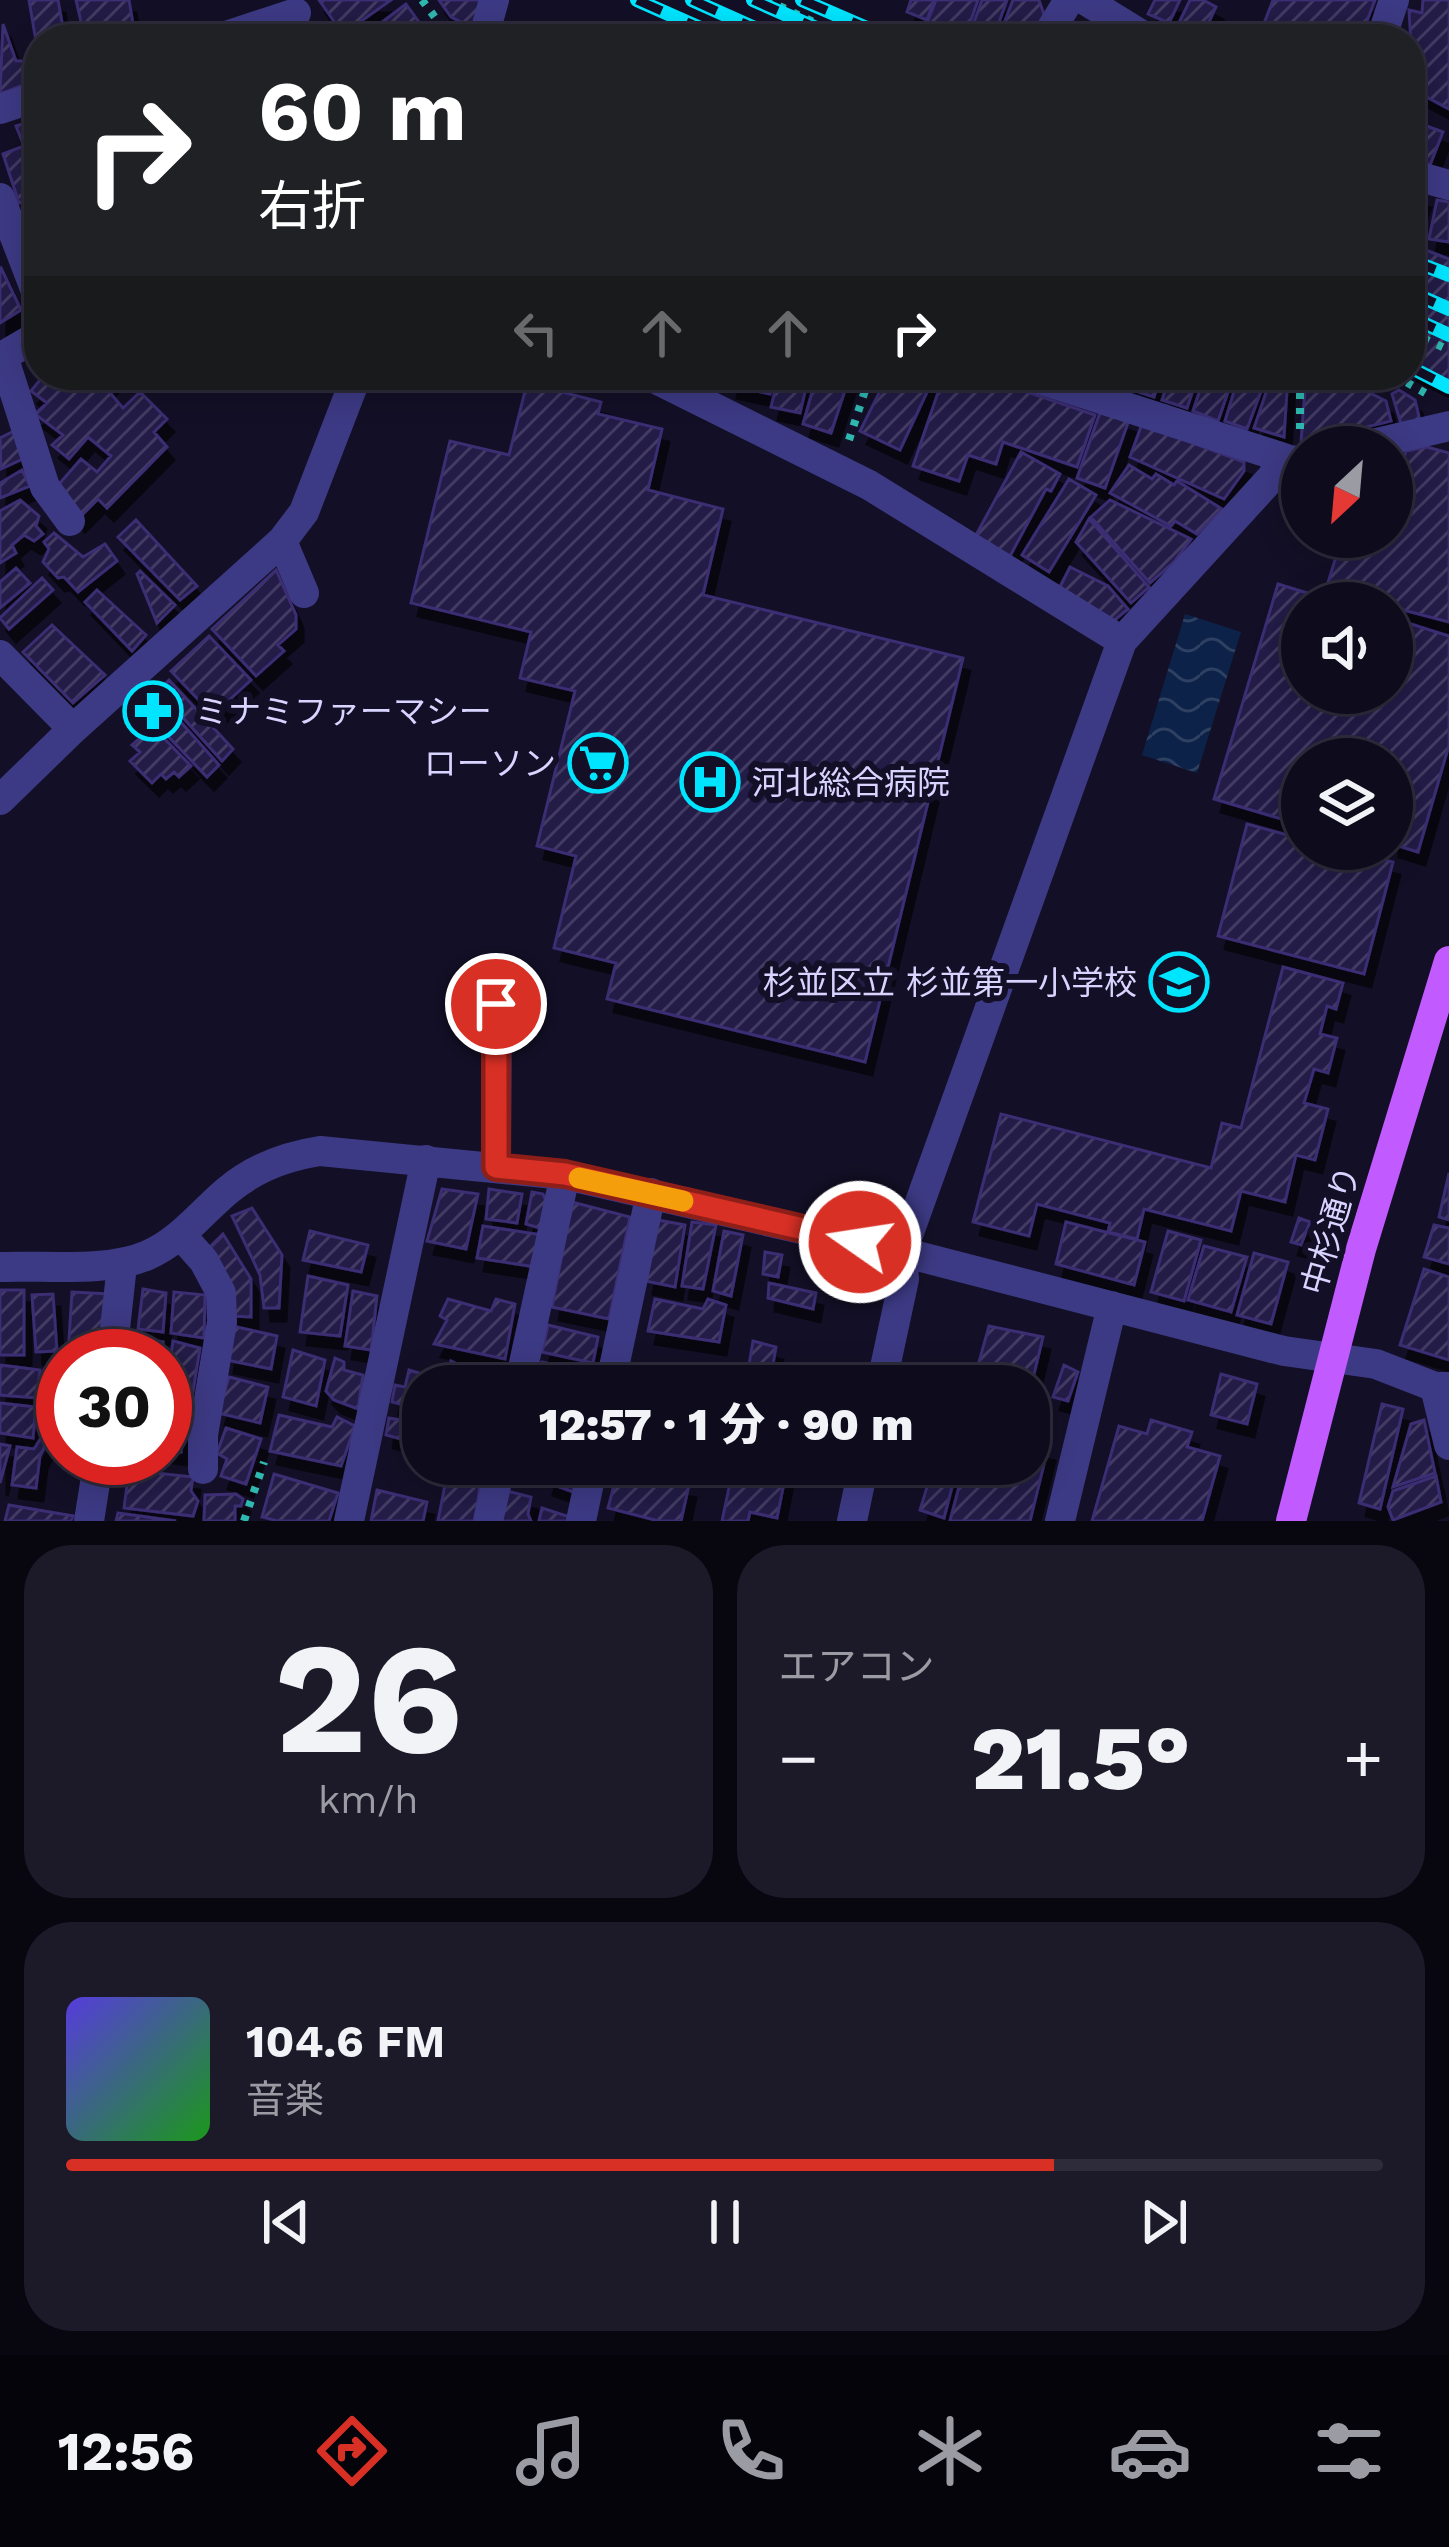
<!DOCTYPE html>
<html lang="ja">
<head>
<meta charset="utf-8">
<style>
  :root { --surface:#0e0b1c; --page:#1c1929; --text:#f1f3f6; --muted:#9b9ba3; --line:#2e2b3b; --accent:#d93025 }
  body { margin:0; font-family:"Work Sans","Noto Sans JP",sans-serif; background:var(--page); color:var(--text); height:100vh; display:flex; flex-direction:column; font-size:45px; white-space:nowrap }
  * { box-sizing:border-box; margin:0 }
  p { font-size:39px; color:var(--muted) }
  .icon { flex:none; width:66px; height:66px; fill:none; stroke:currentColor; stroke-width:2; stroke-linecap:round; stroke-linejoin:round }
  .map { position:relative; height:1521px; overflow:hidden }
  .details { display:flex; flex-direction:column; gap:24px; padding:24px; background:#08060f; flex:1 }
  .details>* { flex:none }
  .hud { position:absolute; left:24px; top:24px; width:1401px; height:366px; border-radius:48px; box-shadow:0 6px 30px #0003,0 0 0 3px var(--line); background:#202124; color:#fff; overflow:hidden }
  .needle { width:78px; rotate:206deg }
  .fabs { position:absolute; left:1281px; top:426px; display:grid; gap:24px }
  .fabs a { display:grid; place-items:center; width:132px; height:132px; border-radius:50%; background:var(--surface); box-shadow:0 6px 30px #0003,0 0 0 3px var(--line); font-size:60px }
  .speed { position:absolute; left:36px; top:1329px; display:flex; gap:24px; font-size:60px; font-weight:700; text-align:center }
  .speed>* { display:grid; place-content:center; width:156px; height:156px; border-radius:50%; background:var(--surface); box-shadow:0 6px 30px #0003,0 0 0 3px var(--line); line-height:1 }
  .speed .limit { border:18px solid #d22; background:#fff; color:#111 }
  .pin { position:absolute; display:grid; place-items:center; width:102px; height:102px; color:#fff; margin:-51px; border:6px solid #fff; border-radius:50%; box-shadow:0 3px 12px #0007 }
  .me { position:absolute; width:132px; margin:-66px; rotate:283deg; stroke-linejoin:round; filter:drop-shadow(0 0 9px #0008) }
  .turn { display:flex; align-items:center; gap:42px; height:252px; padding:0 36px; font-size:54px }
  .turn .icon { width:156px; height:156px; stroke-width:2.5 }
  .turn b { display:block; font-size:84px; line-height:102px }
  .lanes { display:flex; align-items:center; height:114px; padding:0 36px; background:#0003; justify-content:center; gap:60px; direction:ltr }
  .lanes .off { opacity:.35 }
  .big { font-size:90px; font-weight:800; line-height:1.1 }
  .details .widget { flex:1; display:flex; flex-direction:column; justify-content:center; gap:18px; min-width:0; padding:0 42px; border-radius:48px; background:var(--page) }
  .details .dial { align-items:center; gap:0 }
  .dial b { font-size:156px; line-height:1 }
  .song { display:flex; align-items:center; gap:36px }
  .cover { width:144px; height:144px; border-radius:18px; background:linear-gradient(135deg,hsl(250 70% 55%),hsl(120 70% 35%)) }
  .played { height:12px; border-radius:6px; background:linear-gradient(90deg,var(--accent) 75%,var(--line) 75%) }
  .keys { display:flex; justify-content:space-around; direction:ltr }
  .heat { display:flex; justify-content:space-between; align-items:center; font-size:66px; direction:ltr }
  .details .tiles { flex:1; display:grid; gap:24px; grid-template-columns:1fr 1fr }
  .widget:last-child { grid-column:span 2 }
  .trip { position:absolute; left:402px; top:1365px; width:648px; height:120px; border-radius:48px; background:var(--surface); box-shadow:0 6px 30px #0003,0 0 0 3px var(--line); font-weight:800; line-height:120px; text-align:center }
  .tabs { display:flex; height:192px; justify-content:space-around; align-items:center; background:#06040b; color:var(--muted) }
  .tabs .icon { width:84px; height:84px }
  .tabs .current { color:var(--accent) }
  .tabs b { font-size:54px; color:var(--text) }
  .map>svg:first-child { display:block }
  .water { fill:url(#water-waves) }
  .building { fill:url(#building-hatch); stroke:#3b2d73; stroke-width:3; filter:url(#shadow) }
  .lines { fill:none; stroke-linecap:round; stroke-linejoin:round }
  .path { stroke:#2fb8b0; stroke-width:8; stroke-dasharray:6 9; stroke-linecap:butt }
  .minor { stroke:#3d3a85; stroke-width:30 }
  .major { stroke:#c25bff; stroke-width:30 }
  .rail-casing { stroke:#00e5ff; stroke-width:14 }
  .rail { stroke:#130f26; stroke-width:9; stroke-dasharray:27; stroke-linecap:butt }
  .route-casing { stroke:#8d1f18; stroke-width:30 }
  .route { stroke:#d93025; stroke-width:21 }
  .slow { stroke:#f59e0b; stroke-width:21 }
  .labels { text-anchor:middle; stroke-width:12; stroke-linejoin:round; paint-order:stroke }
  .poi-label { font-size:33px; fill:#d9d4ff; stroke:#130f26; text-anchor:start }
  .street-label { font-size:33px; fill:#d9d4ff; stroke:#130f26 }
</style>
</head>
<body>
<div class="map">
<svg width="1449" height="1521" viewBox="0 0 1449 1521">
  <defs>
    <pattern id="water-waves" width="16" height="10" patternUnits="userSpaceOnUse" patternTransform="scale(3)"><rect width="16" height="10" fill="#0c2248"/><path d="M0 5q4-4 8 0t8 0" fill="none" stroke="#2f4163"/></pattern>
    <pattern id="building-hatch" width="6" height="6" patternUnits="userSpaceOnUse" patternTransform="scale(3)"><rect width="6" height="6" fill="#241b47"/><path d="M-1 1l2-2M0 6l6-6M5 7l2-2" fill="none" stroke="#433b63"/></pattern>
    <filter id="shadow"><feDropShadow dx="7" dy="13" stdDeviation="0" flood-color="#0009"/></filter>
  </defs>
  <rect width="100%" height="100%" fill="#130f26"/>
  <path class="water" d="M1185,614l56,18 -44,141 -55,-18z"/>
  <path class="building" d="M29,0h29l7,39h-26v20z
    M76,0h53l6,36 -50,3z
    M319,0h72l-48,34z
    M439,0h44l-7,29 -25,-12z
    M911,0h23l-7,20 -20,-8z
    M936,0h42l-13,37 -38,-14z
    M982,0h25l-14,39h-25z
    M1013,0h26l6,17 -14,22h-33z
    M1155,0h25l-11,23 -21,-9z
    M1190,0h13l13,7 -15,32 -25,-10z
    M1273,0h102l-15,39h-102z
    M1423,0h26v109l-32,-17 2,-27 -7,-3 -3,-52 13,3z
    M406,4l25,35h-71z
    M3,24l13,37h13l5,20 -34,13z
    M39,119v77l-20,7 -16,-49 21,-8 -8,-20z
    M1410,120l33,12 -13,33 -20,-8z
    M1410,189l14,6 -14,37z
    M1437,200l12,2v40l-20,-3z
    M1410,244l39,15v128l-39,-19z
    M1,268l20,42 -21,13v-54z
    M44,375h71l-10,12 18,21 17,-16 27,27 -13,13 13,15 -60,61 -9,-9 -20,20 -25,-28 28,-32 16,13 14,-16 -23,-19 -19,22 -17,-14 11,-10 -28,-21 12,-11 -16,-12z
    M732,375h42l-4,19 -40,-9z
    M779,375h30l-9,38 -29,-6z
    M817,375h33l-19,58 -28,-9z
    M888,375h47l-35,75 -40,-19z
    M944,375h33l118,40 -18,52 -74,-25 -7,22 -28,-9 -9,26 -46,-15z
    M1108,375h25l-4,14 -23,-8z
    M1138,375h23l-7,22 -21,-7z
    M1170,375h28l-11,33 -25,-8z
    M1205,375h29l-16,46 -25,-10z
    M1239,375h28l-20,54 -22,-8z
    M1272,375h16l-4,62 -30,-9z
    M1306,375h28l52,26 5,20 -90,22z
    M527,383l74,19 -3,12 64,15 -14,61 75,19 -20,86 260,63 -98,404 -258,-63 9,-36 -62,-15 22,-92 -39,-10 38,-155 -55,-13 11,-46 -120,-29 39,-162 59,14z
    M1399,390l16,10 5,21 -19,3 -9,-30z
    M1101,410l28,10 -24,68 -28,-10z
    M1142,424l102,38v9l-20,28 -94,-42z
    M18,429l9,28 -26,12 -1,-31z
    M1427,447l22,6v169l-57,-15v-4l-66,-14 16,-52h50v-42l14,-44z
    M1021,452l39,22 -9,17 -5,-2 -36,67 -35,-19z
    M1129,465l23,14 4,-5 18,11 3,-4 45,28 -25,25 -22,-13 -4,5 -61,-33z
    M22,470l8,16 -30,12v-15z
    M1069,479l27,16 -47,77 -27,-17z
    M20,500l19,16 -3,10 7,8 -9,7 -10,-6 -12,10 4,8 -16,10v-52z
    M1110,500l81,39 -17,23 -24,21 -59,-66z
    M1089,519l60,68 -18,16 -55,-61z
    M136,520l61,66 -17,14 -62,-63z
    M54,533l29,24 22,-13 12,17 -39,31 -14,-15 -6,1 -15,-16 6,-13 -5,-7z
    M1070,567l38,19 20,23 -17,14 -52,-34z
    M16,568l14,15 -30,25v-26z
    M276,570l20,45v14l-18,16 6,6 -28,25 -44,-47z
    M140,571l35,34 -18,18 -20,-49z
    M42,578l11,12 -44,39 -9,-11z
    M1278,584l62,19h-38v90h90v-75l57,18v109l-31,107 -26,-8v-85h-90v58l-5,-1 -2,7 -81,-24z
    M97,590l49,45 -14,16 -47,-49z
    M52,625l53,50 -32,28 -50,-51z
    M209,636l42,44 -38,35 -42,-44z
    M169,680l64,69 -11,12 -63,-70z
    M153,691l66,74 -12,12 -68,-71z
    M141,715l50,51 -12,11 -5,-5 -8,7 -5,-5 -9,9 -22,-22 10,-9 -8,-7 9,-8 -11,-11z
    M1247,824l55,15v10h39l52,13 -29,112 -146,-38z
    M1283,967l60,16 -7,26 -9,-3 -7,28 17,4 -9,35 -14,-4 -10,34 24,6 -13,51 -19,-5 -11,47 -44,-11 -10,40 -87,-22 -7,30 -29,-7 2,-9 -73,-19 -8,32 -56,-14 28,-108 210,54 11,-45 19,5z
    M1449,1173v47l-10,-3z
    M442,1189l36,5 -12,55 -39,-8z
    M489,1189l33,5 -5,29 -31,-4z
    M532,1192l11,2 5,12 -5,23 -17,-5z
    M572,1202l58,15 -21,102 -57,-12z
    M252,1208l30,47 -3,53h-15l-4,-33 -28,-59z
    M1299,1218l11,4 -9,23 -10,-3z
    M658,1220l27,5 -10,62 -29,-6z
    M692,1222l24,3 -13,64 -21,-3z
    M1066,1222l79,20 -11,43 -78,-21z
    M1434,1225l15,3v36l-25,-7z
    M483,1226l59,9 -6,32 -59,-9z
    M310,1231l58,14 -7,27 -58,-12z
    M724,1231l19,4 -12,61 -18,-5z
    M1168,1231l33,9 -17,61 -33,-9z
    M223,1234l28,45v38l-19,-1 -24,-67z
    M1204,1246l43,11 -16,55 -43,-12z
    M765,1252l17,3 -4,22 -15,-3z
    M1254,1253l34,9 -17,62 -34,-9z
    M1424,1269l25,8v83l-49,-15z
    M308,1276l40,9 -8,51 -40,-4z
    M769,1283l47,10 -3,16 -45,-11z
    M143,1289l23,4 -3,39 -25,-3z
    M0,1290h24v65h-24z
    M353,1291l24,5 -6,54 -26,-4z
    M72,1292l37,2 -9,62h-32z
    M174,1292l31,3 -1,43 -33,-5z
    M53,1294l4,57 -21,1 -4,-57z
    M448,1299l43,12 5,-12 19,5 -10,55 -71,-15 13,-24 -7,-4z
    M655,1299l48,10 5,-10 18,6 -7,37 -71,-11z
    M548,1325l50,12 -5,26 -51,-11z
    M232,1326l45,10 -6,33 -44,-9z
    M989,1326l54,11 -14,58v-9h-29l2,-9 -25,-8z
    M134,1337l29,5 -1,14h-33z
    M173,1341l27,7 -9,55 -26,-5z
    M753,1341l23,6 -6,34 -23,-4z
    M293,1350l32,10 -9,46 -33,-9z
    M335,1358l9,4v8l19,5 -5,34 -24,-9 -8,-9z
    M451,1361l17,8 -1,10 -19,-5z
    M542,1362l51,12 -3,12h-54z
    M0,1365l40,5 -3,28 -37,-3z
    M1064,1365l14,7 -10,29 -15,-4z
    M51,1367l12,1v22l-15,-1z
    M409,1370l39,12 -1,4h-24v24l-31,-8 3,-17 10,2z
    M1221,1374l36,10 -10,40 -36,-9z
    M229,1377l39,10 -8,36 -42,-10z
    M46,1396l17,2v32l-17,-2z
    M0,1403l36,4 -3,31 -33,-5z
    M1382,1404l21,5 -23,100 -21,-6z
    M165,1405l22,5 -6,42 -16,-2z
    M409,1411l14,4v30l-37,-10 3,-17 17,3z
    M279,1415l53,12 5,-10 18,9 -14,40 -71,-15z
    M1151,1420l41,12 -5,15 33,9 -18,65h-110l27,-95 28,8z
    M1424,1420l11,53 -42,14 18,-63z
    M226,1428l35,11 -15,45 -25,-8 6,-17 -10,-6z
    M43,1435l6,3 -9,18 -4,32 -24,-3 5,-38 17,2z
    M0,1444l10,2 -10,37z
    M1029,1444l19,4 -18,73h-80l15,-57h64z
    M449,1464l33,7 -7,50h-37z
    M551,1464l33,5 -8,24 -30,-11z
    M734,1464l53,4 -10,50 -27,-6 -2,9h-26z
    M934,1464l9,4 1,-4h14l-14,54 -24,-8z
    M129,1470l64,7 -2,14 7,10 -5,15 -69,-8z
    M618,1470l71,15 -8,36h-22l-51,-13z
    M274,1474l64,19 -9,28h-51l-16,-4z
    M1436,1476l5,26 -48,18 -5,-13 5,-16z
    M377,1490l50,12 -4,19h-52z
    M507,1491l24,6 -3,17 3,7h-30z
    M236,1494l7,5 -2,7h-6v15h-31l1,-26z
    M9,1505l64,11 -2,5h-66z
    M542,1508l31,10v3h-34z
    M118,1513l58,8h-60z"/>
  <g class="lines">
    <path class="path" d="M422,0l18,24 14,9
      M766,0l85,39
      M1410,332l39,18
      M1394,375l38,22
      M1300,429v-54
      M849,440l21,-65
      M244,1521l20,-59"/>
    <path class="minor" d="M1085,0l63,39
      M217,39l79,-26
      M483,39l11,-39
      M1045,39l24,-39
      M1381,39l13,-39
      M0,109l39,-13
      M1410,174l39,11
      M0,198l39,101
      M3,356l42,131 25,34
      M0,358l39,-23
      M648,375l221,110 253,156
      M1027,375l266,86 9,-1
      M1359,447l90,-21
      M282,541l22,52
      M0,655l73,74
      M0,800l73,-71 209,-188 22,-29 53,-137
      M496,1167l1,-163
      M181,1235l23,26 17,32 1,29 -19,113v34
      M0,1267c45,-2 108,6 148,-12 32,-14 53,-42 79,-64 26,-22 60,-35 93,-40l245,24 337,77 382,99 92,13 59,23h14
      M112,1356l10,-91
      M519,1386l46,-211
      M610,1386l41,-193
      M881,1386l23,-107 -2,-27 220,-611 152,-166 4,-19
      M1435,1387l14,58
      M89,1521l10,-63
      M349,1521l77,-361
      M488,1521l13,-57
      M581,1521l12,-57
      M852,1521l12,-57
      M1060,1521l52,-215"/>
    <path class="major" d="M1291,1521l70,-272 88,-288"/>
    <g class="rail-casing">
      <path id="rail" d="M637,0l88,39
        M692,0l87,39
        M753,0l88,39
        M802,0l90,39
        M1410,260l39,15
        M1410,292l39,17
        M1410,317l39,18
        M1410,367l39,20"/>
    </g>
    <use href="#rail" class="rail"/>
  </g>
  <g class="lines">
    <g class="route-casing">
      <path id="route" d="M496,1004v163l69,7 295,68"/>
    </g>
    <use href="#route" class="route"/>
    <path class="slow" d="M579,1178l104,23"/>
  </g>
  <defs>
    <g id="pharmacy-ring" transform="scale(3)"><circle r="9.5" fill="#130f26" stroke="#00e5ff" stroke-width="1.5"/><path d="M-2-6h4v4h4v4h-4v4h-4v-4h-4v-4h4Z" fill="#00e5ff"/></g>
    <g id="supermarket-ring" transform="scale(3)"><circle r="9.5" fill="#130f26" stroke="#00e5ff" stroke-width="1.5"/><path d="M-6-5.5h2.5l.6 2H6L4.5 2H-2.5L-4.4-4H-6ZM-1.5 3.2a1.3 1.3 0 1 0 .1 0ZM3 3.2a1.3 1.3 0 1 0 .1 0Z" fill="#00e5ff"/></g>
    <g id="hospital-ring" transform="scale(3)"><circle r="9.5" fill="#130f26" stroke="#00e5ff" stroke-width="1.5"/><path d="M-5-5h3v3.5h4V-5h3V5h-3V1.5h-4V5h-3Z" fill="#00e5ff"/></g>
    <g id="school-ring" transform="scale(3)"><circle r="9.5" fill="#130f26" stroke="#00e5ff" stroke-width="1.5"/><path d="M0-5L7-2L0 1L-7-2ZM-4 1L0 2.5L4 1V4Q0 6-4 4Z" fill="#00e5ff"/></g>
  </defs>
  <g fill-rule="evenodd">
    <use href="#pharmacy-ring" x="153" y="711"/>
    <use href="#supermarket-ring" x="598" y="763"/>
    <use href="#hospital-ring" x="710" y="782"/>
    <use href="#school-ring" x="1179" y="982"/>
  </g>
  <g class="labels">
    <g class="poi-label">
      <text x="195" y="723">ミナミファーマシー</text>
      <text x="556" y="775" text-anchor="end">ローソン</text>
      <text x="752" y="794">河北総合病院</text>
      <text x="1137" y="994" text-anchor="end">杉並区立 杉並第一小学校</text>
    </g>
    <g class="street-label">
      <text transform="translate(1330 1230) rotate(-74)" y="12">中杉通り</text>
    </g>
  </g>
</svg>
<div class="fabs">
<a><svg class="needle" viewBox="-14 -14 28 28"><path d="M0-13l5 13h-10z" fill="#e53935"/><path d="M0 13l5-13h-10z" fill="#9b9ba3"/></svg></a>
<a><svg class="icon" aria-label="sound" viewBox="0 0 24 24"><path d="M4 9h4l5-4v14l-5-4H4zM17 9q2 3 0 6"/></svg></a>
<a><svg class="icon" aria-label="layers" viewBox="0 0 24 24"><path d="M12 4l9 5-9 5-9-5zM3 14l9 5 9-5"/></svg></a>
</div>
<div class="speed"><div class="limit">30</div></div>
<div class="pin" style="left:496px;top:1004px;background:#d93025"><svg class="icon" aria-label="arrive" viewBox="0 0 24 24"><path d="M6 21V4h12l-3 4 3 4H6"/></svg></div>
<svg class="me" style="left:860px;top:1242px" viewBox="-20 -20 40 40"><circle r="17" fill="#d93025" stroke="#fff" stroke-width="3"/><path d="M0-11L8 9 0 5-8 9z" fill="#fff"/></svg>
<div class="trip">12:57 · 1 分 · 90 m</div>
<div class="hud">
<div class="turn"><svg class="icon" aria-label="right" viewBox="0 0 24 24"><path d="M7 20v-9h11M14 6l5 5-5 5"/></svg><div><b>60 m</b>右折</div></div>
<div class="lanes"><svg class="icon off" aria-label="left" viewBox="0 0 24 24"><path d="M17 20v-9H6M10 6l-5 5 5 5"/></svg><svg class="icon off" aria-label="ahead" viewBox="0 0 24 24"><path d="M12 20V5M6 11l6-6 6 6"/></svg><svg class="icon off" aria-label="ahead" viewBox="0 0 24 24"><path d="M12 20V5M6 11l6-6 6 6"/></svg><svg class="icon" aria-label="right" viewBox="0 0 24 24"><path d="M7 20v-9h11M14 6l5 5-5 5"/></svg></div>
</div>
</div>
<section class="details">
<div class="tiles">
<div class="widget dial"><b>26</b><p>km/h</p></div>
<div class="widget"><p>エアコン</p>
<div class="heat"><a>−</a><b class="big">21.5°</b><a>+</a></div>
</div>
<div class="widget">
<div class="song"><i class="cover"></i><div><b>104.6 FM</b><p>音楽</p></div></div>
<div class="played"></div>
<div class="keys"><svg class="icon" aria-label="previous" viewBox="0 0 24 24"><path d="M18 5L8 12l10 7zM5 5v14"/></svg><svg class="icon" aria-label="pause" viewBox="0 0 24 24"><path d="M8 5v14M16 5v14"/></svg><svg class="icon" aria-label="next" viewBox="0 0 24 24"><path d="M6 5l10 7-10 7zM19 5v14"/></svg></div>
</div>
</div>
</section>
<nav class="tabs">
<b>12:56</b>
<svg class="icon current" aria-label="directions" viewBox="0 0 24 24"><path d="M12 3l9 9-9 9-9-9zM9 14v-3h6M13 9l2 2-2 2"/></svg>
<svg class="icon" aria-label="music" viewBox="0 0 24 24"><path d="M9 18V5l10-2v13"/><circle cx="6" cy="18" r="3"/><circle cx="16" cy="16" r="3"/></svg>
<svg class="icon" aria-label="phone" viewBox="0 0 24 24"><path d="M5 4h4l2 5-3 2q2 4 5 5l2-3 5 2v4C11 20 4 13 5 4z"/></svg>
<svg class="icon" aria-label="climate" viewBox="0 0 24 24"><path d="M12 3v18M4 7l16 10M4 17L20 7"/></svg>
<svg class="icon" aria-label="car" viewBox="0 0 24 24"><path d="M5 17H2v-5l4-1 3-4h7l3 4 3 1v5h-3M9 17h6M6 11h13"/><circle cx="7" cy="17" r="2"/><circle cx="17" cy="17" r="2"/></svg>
<svg class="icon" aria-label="filters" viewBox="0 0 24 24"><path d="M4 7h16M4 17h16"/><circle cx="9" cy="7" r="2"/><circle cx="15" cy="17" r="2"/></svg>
</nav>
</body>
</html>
